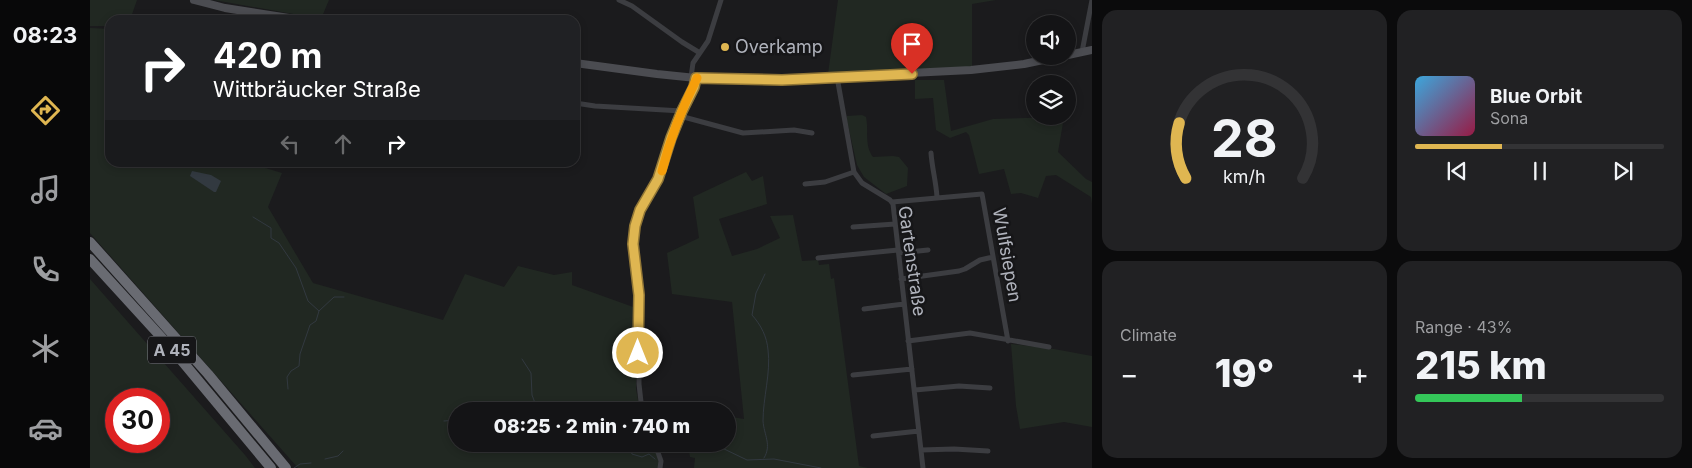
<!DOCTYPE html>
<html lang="en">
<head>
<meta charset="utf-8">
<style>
  :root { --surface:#141416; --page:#212123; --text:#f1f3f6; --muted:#9d9ea1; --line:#333335; --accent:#dfb651 }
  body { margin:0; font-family:Inter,sans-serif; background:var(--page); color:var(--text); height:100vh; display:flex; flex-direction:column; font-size:19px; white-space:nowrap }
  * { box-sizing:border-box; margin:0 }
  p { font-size:16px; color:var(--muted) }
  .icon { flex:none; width:28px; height:28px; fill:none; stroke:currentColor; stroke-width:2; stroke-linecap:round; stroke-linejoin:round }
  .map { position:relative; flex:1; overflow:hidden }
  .details { display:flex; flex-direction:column; gap:10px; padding:10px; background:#0b0b0c; width:600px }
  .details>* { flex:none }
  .guide { position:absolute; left:15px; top:15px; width:475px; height:152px; border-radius:15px; box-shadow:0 2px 8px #0003,0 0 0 1px var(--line); background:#202124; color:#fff; overflow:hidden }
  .buttons { position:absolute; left:936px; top:15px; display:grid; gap:10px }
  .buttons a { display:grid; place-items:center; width:50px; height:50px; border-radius:50%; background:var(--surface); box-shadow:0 2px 8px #0003,0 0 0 1px var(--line); font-size:25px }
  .speed { position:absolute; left:15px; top:388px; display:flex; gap:10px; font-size:25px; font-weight:700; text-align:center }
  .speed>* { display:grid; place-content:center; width:65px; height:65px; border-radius:50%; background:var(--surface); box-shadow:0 2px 8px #0003,0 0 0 1px var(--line); line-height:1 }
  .speed .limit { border:8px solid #d22; background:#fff; color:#111 }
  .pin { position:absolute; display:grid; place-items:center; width:42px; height:42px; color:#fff; margin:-51px -21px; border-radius:50% 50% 50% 0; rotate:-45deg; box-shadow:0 0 5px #0007 }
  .pin .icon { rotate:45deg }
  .me { position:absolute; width:55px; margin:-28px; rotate:0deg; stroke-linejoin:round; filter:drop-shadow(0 0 4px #0008) }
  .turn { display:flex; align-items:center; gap:18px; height:105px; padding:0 25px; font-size:22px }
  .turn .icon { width:65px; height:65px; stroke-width:2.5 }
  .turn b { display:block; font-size:35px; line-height:42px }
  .lanes { display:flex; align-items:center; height:48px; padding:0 25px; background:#0003; justify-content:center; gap:25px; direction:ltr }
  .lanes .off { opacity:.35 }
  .big { font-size:38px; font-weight:800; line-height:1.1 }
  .details .card { flex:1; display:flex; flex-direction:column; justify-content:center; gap:8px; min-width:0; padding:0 18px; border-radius:15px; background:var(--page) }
  .details .dial { align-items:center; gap:0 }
  .dial svg { height:130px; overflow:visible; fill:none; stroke:var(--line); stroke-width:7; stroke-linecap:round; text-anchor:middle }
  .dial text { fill:var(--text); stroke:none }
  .song { display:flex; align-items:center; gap:15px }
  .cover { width:60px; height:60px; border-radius:8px; background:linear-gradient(135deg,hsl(200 70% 55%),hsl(340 70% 35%)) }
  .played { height:5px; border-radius:2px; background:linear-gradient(90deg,var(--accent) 35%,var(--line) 35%) }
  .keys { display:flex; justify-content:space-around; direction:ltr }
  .heat { display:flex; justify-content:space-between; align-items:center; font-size:28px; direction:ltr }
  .charge { height:8px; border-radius:4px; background:linear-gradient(90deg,#34c759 43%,var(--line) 0) }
  .details .tiles { flex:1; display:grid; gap:10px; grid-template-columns:repeat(2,1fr) }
  .trip { position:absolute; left:358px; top:402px; width:288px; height:50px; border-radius:25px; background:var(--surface); box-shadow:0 2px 8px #0003,0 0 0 1px var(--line); font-weight:800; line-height:50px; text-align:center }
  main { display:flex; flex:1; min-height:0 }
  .dock { display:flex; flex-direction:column; width:90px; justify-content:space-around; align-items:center; background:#080809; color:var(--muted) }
  .dock .icon { width:35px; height:35px }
  .dock .current { color:var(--accent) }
  .dock b { font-size:22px; color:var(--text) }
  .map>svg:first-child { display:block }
  .green { fill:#212822; fill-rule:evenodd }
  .water { fill:#323940 }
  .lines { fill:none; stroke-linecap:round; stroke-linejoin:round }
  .stream { stroke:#323940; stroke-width:1 }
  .minor { stroke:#3c3d41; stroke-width:5 }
  .secondary { stroke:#4b4c51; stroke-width:8 }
  .motorway { stroke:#696b72; stroke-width:10 }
  .route-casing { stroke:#917635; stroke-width:12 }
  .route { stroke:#dfb651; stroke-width:9 }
  .slow { stroke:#f59e0b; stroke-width:9 }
  .poi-dot { fill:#dfb651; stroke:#161618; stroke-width:2 }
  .labels { text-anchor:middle; stroke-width:5; stroke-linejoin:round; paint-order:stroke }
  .shield { fill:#161618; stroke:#81838a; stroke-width:1 }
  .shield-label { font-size:16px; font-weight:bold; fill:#afb2bb }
  .poi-label { font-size:18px; fill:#afb2bb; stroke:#161618; text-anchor:start }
  .street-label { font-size:18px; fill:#afb2bb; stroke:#161618 }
</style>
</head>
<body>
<main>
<nav class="dock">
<b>08:23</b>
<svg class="icon current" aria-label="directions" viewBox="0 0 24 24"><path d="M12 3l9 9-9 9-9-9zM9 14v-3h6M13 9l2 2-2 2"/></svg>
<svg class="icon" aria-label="music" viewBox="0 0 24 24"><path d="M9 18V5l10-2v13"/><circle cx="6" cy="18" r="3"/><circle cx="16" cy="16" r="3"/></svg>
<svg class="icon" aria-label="phone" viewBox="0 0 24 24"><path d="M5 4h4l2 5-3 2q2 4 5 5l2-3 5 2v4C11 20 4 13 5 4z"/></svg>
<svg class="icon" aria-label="climate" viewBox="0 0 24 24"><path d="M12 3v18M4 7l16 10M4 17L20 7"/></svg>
<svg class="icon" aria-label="car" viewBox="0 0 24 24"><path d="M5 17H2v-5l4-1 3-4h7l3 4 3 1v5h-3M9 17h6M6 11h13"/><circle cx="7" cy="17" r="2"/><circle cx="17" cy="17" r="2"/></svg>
</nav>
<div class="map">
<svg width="1002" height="468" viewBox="0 0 1002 468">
  <rect width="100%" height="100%" fill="#1b1b1d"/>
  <path class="green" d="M0,0h47l-7,20h-20v6h-20z
    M124,0h115l-8,19z
    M748,0h158l-24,4v63l-144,7z
    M0,28l20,1v133l139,1 33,10 -14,34 45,76 130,37 22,-46 39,13 14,-21 36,9 18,-3v13l64,23v81l4,22h-184v33h197l7,18 -1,6h-361l-208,-235z
    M825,80h29l7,51 42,-12 71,-2 -6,35 28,27 6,3v22l-1,-7 -35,-22 -10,1 -8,22 -17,-5 -10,1 -7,-25 -25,5 -10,-39 -3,-3 -16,6 -14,-8 -3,-32 -18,1z
    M772,115l4,2c3,13 -2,28 7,40l20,-1 6,1 9,11 -1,18 -21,8 -22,-17 -7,-12 -10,-44v-5z
    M656,172l6,9 11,-5 4,28 -48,15 13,37 25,-7 23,-11 -10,-22 23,-1 9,46 16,-1 1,5 10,-1 2,15 3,-1 25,188 9,2h-174l1,-10 -5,-1 -2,-11 -5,-1v-1h43v-28l18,3 -12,-117 -60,-8 -5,-41 32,-15 -6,-41z
    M0,279l155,176 10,13h-165zM26,399h43v42h-43z
    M921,344l43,5 38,7v71l-28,-5 -44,7 -4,-23z"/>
  <path class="water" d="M102,171l19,4 10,6 -5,11h-2l-24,-16z"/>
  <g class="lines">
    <path class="stream" d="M163,217l18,11v10l8,5 17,25 12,33 11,10 -3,10 -6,4 -10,29 -1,12 -8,5 -4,6 1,12
      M229,311l15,-14h10
      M432,359l9,14 1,22 6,16
      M354,421l12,-1
      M539,444l3,10 10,3 7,-3 6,5
      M604,447h26l27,13 27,-1 47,9
      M674,458c8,-13 0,-23 -1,-37 0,-23 8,-49 5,-71 -1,-13 -7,-25 -16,-35l4,-22 9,-19
      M235,459l13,-3 5,-5
      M204,468l6,-4 11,-1"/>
    <path class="minor" d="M529,0l13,6 50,36 18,11
      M992,52l10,-52
      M601,77l2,-14 15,-22 13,-41
      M747,77l17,95 8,11 28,17 3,4 30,264
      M485,103l20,3 87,5
      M590,116l63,17 51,-3 18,3
      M841,153c1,15 5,28 6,44
      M715,184l20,-2 29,-10
      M802,202l90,-8 26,147
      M763,227l42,-3
      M809,253l29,-3
      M728,258l80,-8
      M811,279l58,-8 6,-2 15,-9 13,-3
      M774,309l40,-5
      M818,341l62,-8 79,14
      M763,375l59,-6
      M825,390l44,-4 31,2
      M552,411l-3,-27v-89l-6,-51 2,-18 5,-16 19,-31 23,-68 14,-28v-5
      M783,436l46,-5
      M565,444l6,17 -1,7
      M831,450l33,-1 34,2"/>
    <path class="secondary" d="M104,0l31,8 77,12
      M978,55l24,-5
      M485,63l82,11 39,4 72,2 203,-10 53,-6 38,-8"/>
    <path class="motorway" d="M0,242l118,132 78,94
      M0,259l82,90 99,119"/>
  </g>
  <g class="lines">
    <g class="route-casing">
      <path id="route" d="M548,353l1,-58 -6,-51 2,-18 5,-16 18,-31 13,-41 11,-27 12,-24 2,-9 86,2 130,-6"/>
    </g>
    <use href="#route" class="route"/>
    <path class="slow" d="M572,171c8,-32 21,-65 35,-93"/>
  </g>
  <circle class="poi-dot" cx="635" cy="47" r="5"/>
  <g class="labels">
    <rect class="shield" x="58" y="336.5" width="48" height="27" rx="4"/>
    <g class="shield-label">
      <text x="82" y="356">A 45</text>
    </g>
    <g class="poi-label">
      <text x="645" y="53">Overkamp</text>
    </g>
    <g class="street-label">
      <text transform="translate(917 255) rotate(80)" y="6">Wulfsiepen</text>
      <text transform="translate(822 261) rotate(82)" y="6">Gartenstraße</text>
    </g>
  </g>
</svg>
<div class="buttons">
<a><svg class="icon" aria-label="sound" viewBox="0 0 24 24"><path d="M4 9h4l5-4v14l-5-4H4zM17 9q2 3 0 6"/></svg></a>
<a><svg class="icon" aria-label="layers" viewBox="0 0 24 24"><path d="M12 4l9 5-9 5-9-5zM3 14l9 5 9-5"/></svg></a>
</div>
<div class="speed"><div class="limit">30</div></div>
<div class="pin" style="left:822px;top:74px;background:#d93025"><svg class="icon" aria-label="arrive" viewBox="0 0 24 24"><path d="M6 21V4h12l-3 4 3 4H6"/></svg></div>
<svg class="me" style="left:548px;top:353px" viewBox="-20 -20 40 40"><circle r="17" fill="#dfb651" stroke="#fff" stroke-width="3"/><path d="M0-11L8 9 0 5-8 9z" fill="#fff"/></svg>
<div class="trip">08:25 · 2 min · 740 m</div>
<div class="guide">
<div class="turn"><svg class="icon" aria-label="right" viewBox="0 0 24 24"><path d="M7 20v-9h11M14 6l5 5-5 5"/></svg><div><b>420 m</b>Wittbräucker Straße</div></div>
<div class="lanes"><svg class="icon off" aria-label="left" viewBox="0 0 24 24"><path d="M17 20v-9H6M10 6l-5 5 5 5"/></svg><svg class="icon off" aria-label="ahead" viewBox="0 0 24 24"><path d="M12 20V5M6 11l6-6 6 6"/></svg><svg class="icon" aria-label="right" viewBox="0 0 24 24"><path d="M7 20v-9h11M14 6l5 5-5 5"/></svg></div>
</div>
</div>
<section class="details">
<div class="tiles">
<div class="card dial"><svg viewBox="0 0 100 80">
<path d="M14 69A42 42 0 1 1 86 69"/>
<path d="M14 69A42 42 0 0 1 10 35" stroke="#dfb651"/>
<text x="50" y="56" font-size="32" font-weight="700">28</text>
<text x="50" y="72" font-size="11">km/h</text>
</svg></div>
<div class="card">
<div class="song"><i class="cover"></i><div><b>Blue Orbit</b><p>Sona</p></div></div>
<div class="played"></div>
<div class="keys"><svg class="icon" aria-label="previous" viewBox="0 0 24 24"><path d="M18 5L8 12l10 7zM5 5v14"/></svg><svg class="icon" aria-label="pause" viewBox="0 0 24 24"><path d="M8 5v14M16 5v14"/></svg><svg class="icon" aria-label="next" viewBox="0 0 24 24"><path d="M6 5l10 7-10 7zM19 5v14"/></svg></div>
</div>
<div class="card"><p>Climate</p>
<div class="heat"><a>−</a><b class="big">19°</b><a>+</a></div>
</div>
<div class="card"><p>Range · 43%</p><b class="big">215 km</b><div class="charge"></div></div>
</div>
</section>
</main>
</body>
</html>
